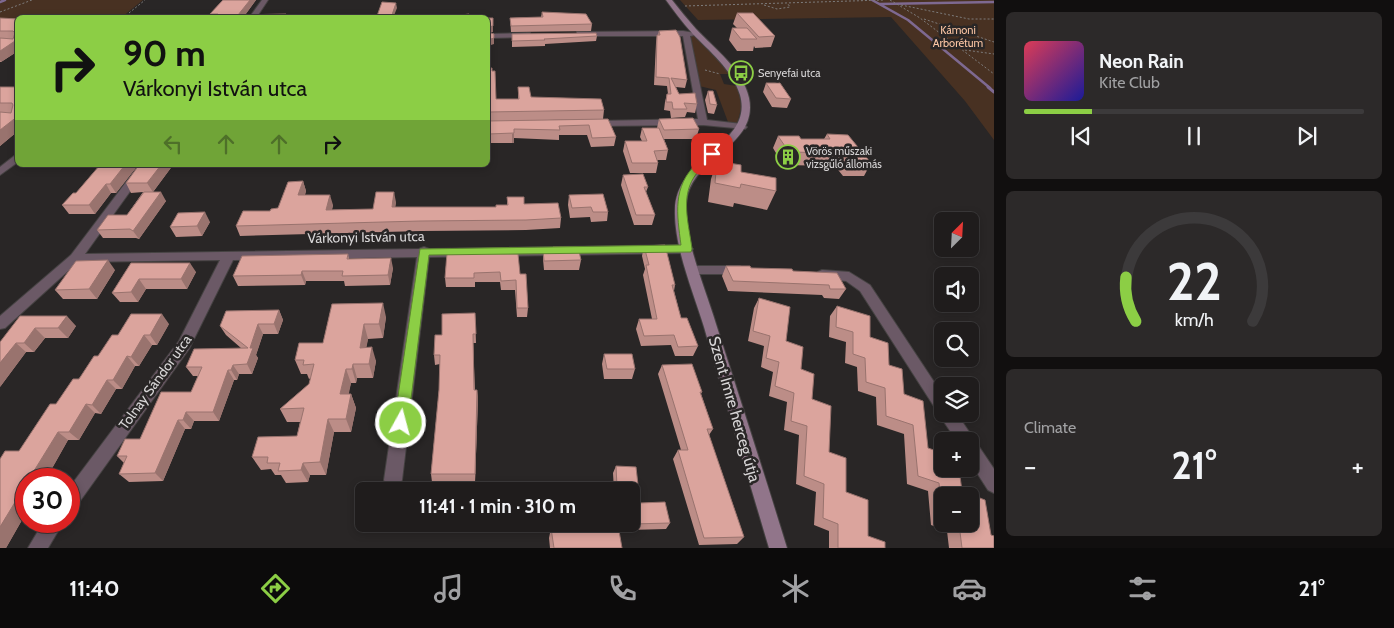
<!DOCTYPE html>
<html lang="en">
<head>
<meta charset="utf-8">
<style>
  :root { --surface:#1f1c1c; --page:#2c2929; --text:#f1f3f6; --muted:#a1a1a3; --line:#3c3a3b; --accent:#8cce45 }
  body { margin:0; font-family:Cabin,sans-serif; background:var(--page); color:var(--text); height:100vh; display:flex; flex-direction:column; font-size:19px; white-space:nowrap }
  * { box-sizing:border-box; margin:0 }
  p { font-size:16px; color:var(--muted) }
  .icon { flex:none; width:28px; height:28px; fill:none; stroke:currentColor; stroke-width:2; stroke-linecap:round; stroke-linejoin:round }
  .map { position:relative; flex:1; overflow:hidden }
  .sheet { display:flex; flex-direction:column; gap:12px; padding:12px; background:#110f0f; width:400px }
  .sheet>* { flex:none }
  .top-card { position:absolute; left:15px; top:15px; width:475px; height:152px; border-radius:8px; box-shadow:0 2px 8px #0003,0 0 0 1px var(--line); background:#8cce45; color:#111; overflow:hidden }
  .needle { width:32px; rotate:24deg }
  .fabs { position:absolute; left:934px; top:212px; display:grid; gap:10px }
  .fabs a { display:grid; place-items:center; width:45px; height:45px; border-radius:8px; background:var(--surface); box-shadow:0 2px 8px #0003,0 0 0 1px var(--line); font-size:25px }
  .speed { position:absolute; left:15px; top:468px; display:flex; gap:10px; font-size:25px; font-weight:700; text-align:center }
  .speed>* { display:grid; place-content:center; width:65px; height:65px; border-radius:50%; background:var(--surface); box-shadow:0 2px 8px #0003,0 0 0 1px var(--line); line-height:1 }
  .speed .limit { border:8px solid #d22; background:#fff; color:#111 }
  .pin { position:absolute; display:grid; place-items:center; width:42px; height:42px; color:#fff; margin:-21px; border-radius:10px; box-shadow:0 2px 8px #0006 }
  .me { position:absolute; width:55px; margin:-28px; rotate:7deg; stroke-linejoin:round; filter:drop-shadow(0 0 4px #0008) }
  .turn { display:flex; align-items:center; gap:18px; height:105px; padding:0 25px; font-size:22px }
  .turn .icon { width:65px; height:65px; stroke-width:2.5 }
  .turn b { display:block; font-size:35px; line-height:42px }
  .lanes { display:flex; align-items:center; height:48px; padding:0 25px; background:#0003; justify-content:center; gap:25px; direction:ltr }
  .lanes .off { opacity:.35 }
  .big { font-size:38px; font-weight:800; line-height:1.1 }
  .sheet .widget { flex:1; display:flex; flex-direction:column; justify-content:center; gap:8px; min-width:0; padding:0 18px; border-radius:8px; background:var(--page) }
  .sheet .dial { align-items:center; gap:0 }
  .dial svg { height:130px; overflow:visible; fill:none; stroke:var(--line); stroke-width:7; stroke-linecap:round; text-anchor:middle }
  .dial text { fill:var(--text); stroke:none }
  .song { display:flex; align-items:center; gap:15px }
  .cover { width:60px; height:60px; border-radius:8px; background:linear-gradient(135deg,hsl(350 70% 55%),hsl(240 70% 35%)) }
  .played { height:5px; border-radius:2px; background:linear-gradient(90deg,var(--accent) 20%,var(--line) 20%) }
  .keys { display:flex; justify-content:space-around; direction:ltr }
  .heat { display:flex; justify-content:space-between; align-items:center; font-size:28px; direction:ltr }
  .trip { position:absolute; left:355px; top:482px; width:285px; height:50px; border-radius:8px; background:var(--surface); box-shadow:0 2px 8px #0003,0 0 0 1px var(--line); font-weight:800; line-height:50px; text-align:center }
  .tabs { display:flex; height:80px; justify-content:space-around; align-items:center; background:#0c0b0b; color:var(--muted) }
  .tabs .icon { width:35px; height:35px }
  .tabs .active { color:var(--accent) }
  .tabs b { font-size:22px; color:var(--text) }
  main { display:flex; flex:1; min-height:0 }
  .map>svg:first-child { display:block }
  .green { fill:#483122 }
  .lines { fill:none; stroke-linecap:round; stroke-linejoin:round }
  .stream-far1 { stroke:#7e6991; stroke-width:2.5 }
  .stream { stroke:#7e6991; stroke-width:3 }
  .street-casing { stroke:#454242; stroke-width:2 }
  .secondary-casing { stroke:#454242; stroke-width:2 }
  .path { stroke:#7d7b7b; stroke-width:1; stroke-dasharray:2 2; stroke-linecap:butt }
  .street { fill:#6b5966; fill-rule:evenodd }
  .secondary { fill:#91758a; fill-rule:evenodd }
  .wall { fill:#bc8d87; fill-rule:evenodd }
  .shaded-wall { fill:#99736e }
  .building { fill:#dba49d; stroke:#99736e }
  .route { fill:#8cce45; stroke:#5b862d }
  .labels { text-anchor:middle; stroke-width:5; stroke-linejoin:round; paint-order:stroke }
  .far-park-label { font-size:11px; fill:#fcc6a4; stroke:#292626 }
  .far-poi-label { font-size:11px; fill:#d7d5d6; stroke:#292626; text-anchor:start }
  .street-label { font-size:14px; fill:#d7d5d6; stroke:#292626 }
  .near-street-label { font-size:16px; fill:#d7d5d6; stroke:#292626 }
</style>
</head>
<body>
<main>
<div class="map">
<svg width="994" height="548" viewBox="0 0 994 548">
  <rect width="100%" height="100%" fill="#292626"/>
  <path class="green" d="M0,0h143l-21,17 -104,1 -1,3 -17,1z
    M680,0h314v140l-29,-39 -74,-84 -193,3z
    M695,34l35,40h-10l4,10 13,2 5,19 -5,19 -9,-2 -12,-32 -17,-4 -13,-51z"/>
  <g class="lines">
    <path class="stream-far1" d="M872,0l36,20 82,68
      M0,2l5,-2
      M880,4l114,-2"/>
    <path class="stream" d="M988,87l6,5"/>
    <g class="street-casing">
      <path id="street" d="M262,0h6l-12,18h-7z
        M683,31l18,3 -11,2 17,84 35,4 5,3 -2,2 -42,-4 -111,1v-4l3,-1 103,-2 -15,-83h-106v-4z
        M527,33h3v4l-42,1v-4z
        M18,153v9l-18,13v-8z
        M139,165h10l-64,89 334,-5 5,-2 5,2 258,-4 6,4 -6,4 -258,4 -27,223 -3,6 -6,2 -6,-2 -3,-6 33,-223 -184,3 -44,89 -114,159 -6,3v-23l110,-147 41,-81 -142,2 -73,66 -5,1v-13l71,-61z
        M693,266h47l6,4 -6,4h-47l-6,-4z
        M822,270l27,2 21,13 72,109v20h15l37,55v24l-6,-3 -18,-28v-21h-13l-15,-22 -1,-7 -4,-1 -77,-120 -14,-10 -28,-3 -2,-3 2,-3z
        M44,521h20l-16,27h-20z"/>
    </g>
    <g class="secondary-casing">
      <path id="secondary" d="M666,0h6c8,10 16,20 24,29 19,20 47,41 53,69 10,49 -59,59 -63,105 -2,38 19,84 30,121 24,75 48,149 71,224h-18c-22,-74 -44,-147 -65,-221 -11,-36 -30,-80 -29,-117 1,-55 79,-65 65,-115 -8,-26 -31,-44 -48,-62 -10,-11 -18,-22 -26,-33z"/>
    </g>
    <path class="path" d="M890,0l30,18 74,56
      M764,5l13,4 13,-2 -2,-3
      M901,5l68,14h25
      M685,6l199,-6
      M0,12l32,-12
      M129,13l16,-13
      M924,19l70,23
      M965,50l29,4
      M705,70l15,4"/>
    <use href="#street" class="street"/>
    <use href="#secondary" class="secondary"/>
  </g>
  <path class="wall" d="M223,0h33l-11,15 41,-1 1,4h-76l-1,-4z
    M542,12l50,12 -1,7 -80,1 -1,-14 31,-1z
    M737,13l38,23 -4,11 -16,1 -1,-2 -1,5h-16l-8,-11 3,-12h5l-4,-4z
    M0,18l18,1v32l-17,11h-1z
    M659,31l28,49 -2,8 -9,-1 3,7 18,10 -2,9 -8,-1 -2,5 -14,1 -1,-7 -6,-1 1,-8 2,-8h1l-1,-8 -13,-1 2,-42 1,-8h1z
    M512,34l85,2 -1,5 -51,3v2l-33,1z
    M488,68l8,31h22v-12l13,10 73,13 -1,9 -109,2 114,-2 8,18 -2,9 -23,1 -4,-12h-28v5l-45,-2v5h-26z
    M766,83l25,16 -4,9 -15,-1 -9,-15z
    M0,87h18v44l-18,15v-34h12h-12z
    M708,91l9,14 -3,9 -6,-1 -3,-13z
    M659,119l40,10 -3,10h-32l4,11 -2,10h-9l1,3 -2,10h-26l-7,-22 2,-10h17l-2,-4 2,-9h15z
    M827,134l44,29 -7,13h-21l-8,-10 -52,-1 -10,-17 5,-12 23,3h23z
    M717,161l24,11 35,19 -9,19 -33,-7 -1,4 -25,-5 3,-23z
    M100,165h38l-22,28h-5l-16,21h-26l-7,-9 14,-12z
    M139,165h34l-20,27 13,9 -27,38 -3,-1h-33l-6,-8 30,-15 16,-23 -12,1 -5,-10z
    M623,175l25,12 -2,5 9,23 -3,10h-18l-13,-40z
    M303,181l3,10 -1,4 28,10 -1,5 41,-1 23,-7 -1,5h101l11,-2v-8l54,21 -1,10 -34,2 -105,1 -181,5 -4,-10 34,-15 8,-3z
    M569,195l39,17 -1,9 -16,1 -1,-5 -20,1 -2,-13z
    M210,222l-8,14 -26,1 -6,-10z
    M644,246l31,39 -1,6 7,27 17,28 -5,10h-18l-4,-11 -30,1 -5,-17 3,-10h13l-9,-44 2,-6 -3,-13z
    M543,249l38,11 -2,10h-35l-1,-11z
    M447,253l73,21 8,34 -1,9h-10l-2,-27h-14l-1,-8h-25v5h-29l-1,-9z
    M348,254l1,5 44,9 -3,17 -45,1 -1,-5h-38l-1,4 -67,1 -5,-10z
    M131,263l65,9 -9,17h-41l-8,13h-18l-8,-9z
    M726,266l67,5 53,18 -7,10 -15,-1 -2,-3 -94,-4 -6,-15z
    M115,270l-18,29h-34l-8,-9z
    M759,298l27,43 15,28 11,30 17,53 17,40 22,44 17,12h-56v-17l-15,-6 2,-33 -20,-8 3,-49 -15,-5 3,-28 -18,-6 4,-24 -12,-5 3,-21 -16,-5 6,-33z
    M332,304l54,13 -3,21 -15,1 -2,8 10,14 -3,17h-16l-1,5h-5l-3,11h3l5,14 -5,24h-17l-8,43h-16l-2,7 -22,1 -5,-8h-6l-4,-6 -10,1 -9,-13 45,-21 3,-14h-13l-7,-13 29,-25 2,-6 -2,1 -2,-5h-6l-6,-14 28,-17z
    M837,306l33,31 19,28 15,29 24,54 34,43 29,44 3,13h-45l-2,-17 -16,-6 -3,-34 -21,-7 -3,-50 -27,-9 -1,-28 -18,-6 -1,-24 -12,-4 1,-21 -17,-5 1,-21zM942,496l28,28h-28z
    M279,310l4,10 -5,14h-15l-7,21 2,3 -6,16h-13l-2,6h-3l-15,41h-25l-3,8h-6l-22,52 -34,1 -10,-8 5,-11 -7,-7 23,-17 51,-47 7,-16h-5l-7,-9 55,-19 -15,-13 -6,-9z
    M475,313l1,30h-3l2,47h2l1,9 -3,83h-43l-1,-8 8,-84 1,-26 -5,1 -1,-10 8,-20z
    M20,316l56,10 -8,12h-23l-11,14h-8l-26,35z
    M169,324l-12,21h-5l-13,21h-4l-13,23h-6l-15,25 -6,-1 -16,27h-11l-22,39h-20v34l-20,35h-6l19,-97 37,-47 62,-69z
    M604,354l31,15 -3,10h-28l-2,-15z
    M662,365l40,27 -1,2 12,35 -4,6 35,102 -7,7 -38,1 -26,-86 5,-9h3l-23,-76z
    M616,466l24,37 30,20 -4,6 -37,1 -2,-6h4v-33h-17l-1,-18z
    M551,528l71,20h-72l-1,-10z"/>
  <path class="shaded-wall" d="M250,0h6l-13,18 -5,-3z
    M396,3l1,5 -4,10h-2z
    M493,26v6l-5,1v-6z
    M494,38v6l-6,2v-6z
    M18,39v12l-17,11 -1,-2v-9z
    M18,116v15l-18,15v-16z
    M514,133v10h-2v-9z
    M125,165h13l-22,28 -6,-9z
    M161,165h12l-20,27 -6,-9z
    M303,181l3,10 -5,14 -3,-10z
    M106,184l5,9 -16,21 -6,-9z
    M161,192l5,9 -27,38 -6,-8z
    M394,192l2,10 -2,15 -2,-10z
    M330,195l3,10 -4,15 -3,-10z
    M205,212l5,10 -8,14 -5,-10z
    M391,258l2,10 -3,17 -2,-10z
    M108,260l7,10 -18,29 -8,-10z
    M190,263l6,9 -9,17 -6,-10z
    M302,271l4,10 -1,4 -4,-10z
    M139,279l7,10 -8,13 -7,-10z
    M383,303l3,14 -3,21 -4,-14z
    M279,310l4,10 -5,14 -4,-10z
    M162,314l7,10 -12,21 -7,-10z
    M67,316l9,10 -8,12 -10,-10z
    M258,324l5,10 -7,21 2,3 -6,16 -5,-10 3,-16z
    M364,324l4,15 -4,23 -4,-14z
    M35,328l10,10 -11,14 -10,-9z
    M144,335l8,10 -13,21 -8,-9z
    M16,343l10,9 -26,35v-24z
    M372,347l4,14 -3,17 -4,-14z
    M127,356l8,10 -13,23 -9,-9z
    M353,364l4,14 -1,5 -4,-14z
    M233,365l6,9 -2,6 -6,-10z
    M346,369l5,14 -5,25 -6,-14z
    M228,370l6,10 -15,41 -6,-9z
    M107,380l9,9 -15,25 -9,-9z
    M477,390l1,9 -3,83v-8z
    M351,394l5,14 -5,24 -5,-13z
    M86,404l9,9 -16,27 -10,-8z
    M186,412l8,9 -3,8 -8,-9z
    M328,419l6,13 -8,43 -6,-13z
    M178,420l7,9 -22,52 -8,-8z
    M58,432l10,8 -22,39h-17z
    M303,463l7,12 -2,7 -7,-12z
    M26,484v29l-20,35h-6v-21z"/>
  <path class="building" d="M223,0h27l-12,15 48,-1 -1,4h-69l2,-4h-8z
    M382,2l14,1 -5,15h-27l1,-2h12z
    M542,12l44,2 6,10 -81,2 -1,-8 33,-1z
    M737,13h16l22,23 -16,1z
    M469,14v3l4,1h-34z
    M0,18l18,1v20l-18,12v-13l13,1 2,-6 -2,-2h-13z
    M488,18h5v8l-5,1z
    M732,28h15l10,11h-16z
    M676,30l4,7 7,43 -16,-2 8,16 16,-1 2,11 -13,-1 3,6h-14l-1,-7h-6l1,-8h4l-2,-16 -13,-1 1,-42h3l-1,-4z
    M488,32l6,2v4l-6,2z
    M596,33l1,3 -53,3 1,1 -33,1v-7z
    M488,68h4v3h3l1,28h23l-1,-12h11l2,10 70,2 3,11 -116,2z
    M766,83h14l11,16 -15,-1z
    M0,87h18v29l-18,14v-18l11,1 2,-8 -1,-2h-12z
    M708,91h5l4,14 -7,-1z
    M693,118l6,11 -35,1 -5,-11z
    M608,119l8,18 -24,1 -3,-13 -30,1 1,4 -46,-1v4l-26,1v-13z
    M642,128h17l9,22 -14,1 4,12h-26l-7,-22h22z
    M827,134l21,1 23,28h-21l-8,-10 -53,-1 -11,-16h21l2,3h29z
    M717,161l24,4v7l35,6v13l-35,-7 -1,4 -25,-5z
    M100,165h25l-15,19h-4l-17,21h-27l11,-12h3z
    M139,165h22l-14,18h-21z
    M643,174l5,13h-4l11,28h-19l-13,-40z
    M303,181l-5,14h32l-4,15 47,-1 3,-17h18l-2,15h104v-2h12l-1,-8h17v7l34,-1 3,15 -35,2 -106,1 -184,5 7,-15h27l1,-2 7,-1 10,-26z
    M144,192h17l-28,39 -3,-2 -33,1 11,-15h19z
    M603,194l5,18h-15l-2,-5 -19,1 -3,-13z
    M205,212l-8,14 -27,1 8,-14z
    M665,245l10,40h-3l9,33h6l11,28 -20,1 -4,-12 -30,1 -5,-17h18l-11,-54h3l-5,-19z
    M553,247h25l3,13 -37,1 -1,-12h10z
    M447,253l71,1 2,20h6l2,34h-11l-1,-28 -15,1 -1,-9 -26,1v5h-29z
    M348,254l-1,5 44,-1 -3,17 -46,1 1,-5h-41l-1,4 -68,1 9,-20z
    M108,260l-19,29 -34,1 21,-29z
    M131,263h59l-9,16h-42l-8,13 -19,1z
    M726,266h24l1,2 41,1 1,2 44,2 9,16h-16l-1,-4 -96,-4z
    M759,298l31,9 -4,34 17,6 -2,22 13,5 -2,25 19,7 -2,46 17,6v34l22,8v36l17,6v6h-47v-24l-15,-6 1,-34 -20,-8 3,-50 -16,-5 3,-28 -19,-7 4,-24 -13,-4 4,-22 -17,-5z
    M383,303l-4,21h-15l-4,24 12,-1 -3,17h-16l-1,5h-6l-6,25h11l-5,25h-18l-8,43 -17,1 -2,7 -23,1 2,-8h-13l1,-6h-16l6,-20 39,-1 7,-28 -24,1 29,-25 5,-20 -11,1 1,-5h-9l4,-17h24l9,-39z
    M837,306l33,10v21l18,6 1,22 13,4 2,25 19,7 5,47 14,5v16h17l3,22 23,9 6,35 3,1v12h-32l-3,-24h11v-28h-28v16l-3,-29 -21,-7 -5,-51 -27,-9 -1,-28 -19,-6 -1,-24 -12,-4v-22l-17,-5z
    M279,310l-5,14h-16l-8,24h3l-6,16 -14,1 -2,5h-3l-15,42h-27l-3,8h-5l-23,53 -36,1 8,-18h-10l8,-17h15l21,-47h30l11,-25h-16l8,-18 54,-1 -28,-22 6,-15z
    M475,313l1,21h-3l1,56h3l-2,84h-44l8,-84 1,-35h-6l1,-20h7v-21z
    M131,314h31l-12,21h-6l-13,22 -4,-1 -14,24h-6l-15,25 -6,-1 -17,28h-11l-29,47h-3v5l-26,43v-68l5,-8h14l31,-47h6l17,-25h6l15,-23h4l14,-21h6z
    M20,316h47l-9,12h-23l-11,15h-8l-16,20v-21z
    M604,354h28l3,15h-28z
    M692,364l10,28h-2l13,37h-6l37,108 -40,1 -26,-88h10l-26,-85z
    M616,466l20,1 4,36 25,-1 5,21 -38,1 -1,-33h-7l-1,-4h-6z
    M618,525l4,23h-68l-3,-20z"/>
  <path class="route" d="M712,151l5,3c-6,7 -14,12 -20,19 -18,22 -8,51 -5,76l-1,3 -262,3 -21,168 -2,4 -5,2 -5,-2 -2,-4 26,-174 261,-4c-4,-31 -9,-58 16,-82 5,-5 9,-10 15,-12z"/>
  <defs>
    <g id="bus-ring" transform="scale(1.25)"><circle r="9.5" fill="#292626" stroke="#8cce45" stroke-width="1.5"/><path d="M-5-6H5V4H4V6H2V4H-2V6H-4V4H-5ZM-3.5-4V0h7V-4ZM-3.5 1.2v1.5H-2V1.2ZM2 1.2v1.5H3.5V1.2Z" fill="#8cce45"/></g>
    <g id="building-ring" transform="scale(1.25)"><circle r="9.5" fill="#292626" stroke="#8cce45" stroke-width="1.5"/><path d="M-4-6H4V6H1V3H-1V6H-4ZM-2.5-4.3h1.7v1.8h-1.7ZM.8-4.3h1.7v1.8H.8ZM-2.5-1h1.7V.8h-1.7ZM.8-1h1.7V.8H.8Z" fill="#8cce45"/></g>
  </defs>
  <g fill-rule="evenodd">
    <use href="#bus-ring" x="741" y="73"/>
    <use href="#building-ring" x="788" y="157"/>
  </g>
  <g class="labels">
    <g class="far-park-label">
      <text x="958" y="34">Kámoni<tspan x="958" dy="13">Arborétum</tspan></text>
    </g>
    <g class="far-poi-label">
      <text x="758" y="77">Senyefai utca</text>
      <text x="806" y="155">Vörös műszaki<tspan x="806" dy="13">vizsgűló állomás</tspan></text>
    </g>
    <g class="street-label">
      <text transform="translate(366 237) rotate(-1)" y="5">Várkonyi István utca</text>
      <text transform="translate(155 382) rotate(-54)" y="5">Tolnay Sándor utca</text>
    </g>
    <g class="near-street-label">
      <text transform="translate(735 409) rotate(74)" y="6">Szent Imre herceg útja</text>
    </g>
  </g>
</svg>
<div class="fabs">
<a><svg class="needle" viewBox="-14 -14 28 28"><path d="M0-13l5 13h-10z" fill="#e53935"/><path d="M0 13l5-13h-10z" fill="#a1a1a3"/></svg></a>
<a><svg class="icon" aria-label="sound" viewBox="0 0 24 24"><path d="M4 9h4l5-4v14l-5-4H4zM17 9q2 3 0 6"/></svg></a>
<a><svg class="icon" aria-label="search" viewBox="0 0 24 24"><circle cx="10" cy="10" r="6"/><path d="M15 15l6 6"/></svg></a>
<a><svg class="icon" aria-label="layers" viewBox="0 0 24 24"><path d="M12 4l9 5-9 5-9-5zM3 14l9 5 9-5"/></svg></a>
<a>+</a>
<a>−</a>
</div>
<div class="speed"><div class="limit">30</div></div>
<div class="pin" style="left:712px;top:154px;background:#d93025"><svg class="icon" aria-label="arrive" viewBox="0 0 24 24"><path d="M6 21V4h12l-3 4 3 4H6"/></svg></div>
<svg class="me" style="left:401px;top:423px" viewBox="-20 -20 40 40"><circle r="17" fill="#8cce45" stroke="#fff" stroke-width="3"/><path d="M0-11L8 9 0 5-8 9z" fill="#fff"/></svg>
<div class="trip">11:41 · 1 min · 310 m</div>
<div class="top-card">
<div class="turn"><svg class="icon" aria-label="right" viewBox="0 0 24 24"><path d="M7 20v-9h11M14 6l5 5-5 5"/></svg><div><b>90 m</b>Várkonyi István utca</div></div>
<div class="lanes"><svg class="icon off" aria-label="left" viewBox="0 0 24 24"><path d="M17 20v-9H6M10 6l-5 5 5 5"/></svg><svg class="icon off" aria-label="ahead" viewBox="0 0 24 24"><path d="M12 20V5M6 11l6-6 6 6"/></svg><svg class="icon off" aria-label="ahead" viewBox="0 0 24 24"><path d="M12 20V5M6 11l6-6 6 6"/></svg><svg class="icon" aria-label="right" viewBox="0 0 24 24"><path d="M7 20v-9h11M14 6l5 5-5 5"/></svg></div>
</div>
</div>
<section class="sheet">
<div class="widget">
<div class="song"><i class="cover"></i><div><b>Neon Rain</b><p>Kite Club</p></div></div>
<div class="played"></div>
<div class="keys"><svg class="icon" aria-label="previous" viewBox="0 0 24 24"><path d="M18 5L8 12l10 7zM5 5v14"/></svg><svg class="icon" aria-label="pause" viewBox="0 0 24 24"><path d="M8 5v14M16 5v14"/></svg><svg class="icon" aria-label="next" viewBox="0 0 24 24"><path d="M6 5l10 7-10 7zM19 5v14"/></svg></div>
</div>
<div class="widget dial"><svg viewBox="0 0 100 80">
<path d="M14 69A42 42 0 1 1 86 69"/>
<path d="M14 69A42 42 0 0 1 8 42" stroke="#8cce45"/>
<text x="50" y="56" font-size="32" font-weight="700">22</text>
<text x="50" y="72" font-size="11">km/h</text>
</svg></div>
<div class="widget"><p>Climate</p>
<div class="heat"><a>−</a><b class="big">21°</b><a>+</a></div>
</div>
</section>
</main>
<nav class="tabs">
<b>11:40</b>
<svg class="icon active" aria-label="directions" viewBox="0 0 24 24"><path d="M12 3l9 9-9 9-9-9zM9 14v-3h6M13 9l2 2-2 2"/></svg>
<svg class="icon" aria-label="music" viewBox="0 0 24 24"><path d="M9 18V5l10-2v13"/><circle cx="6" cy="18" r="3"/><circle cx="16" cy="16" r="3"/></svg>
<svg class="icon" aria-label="phone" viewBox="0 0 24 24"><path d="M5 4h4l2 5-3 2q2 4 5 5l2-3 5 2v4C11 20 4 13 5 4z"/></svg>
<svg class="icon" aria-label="climate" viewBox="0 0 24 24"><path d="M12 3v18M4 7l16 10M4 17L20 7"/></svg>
<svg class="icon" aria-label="car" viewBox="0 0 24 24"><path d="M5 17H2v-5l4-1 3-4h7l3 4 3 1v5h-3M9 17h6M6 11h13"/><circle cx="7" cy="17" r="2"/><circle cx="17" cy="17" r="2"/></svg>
<svg class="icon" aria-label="filters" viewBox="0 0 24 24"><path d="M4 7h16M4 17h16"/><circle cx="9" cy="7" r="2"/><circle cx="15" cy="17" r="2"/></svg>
<b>21°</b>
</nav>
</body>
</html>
